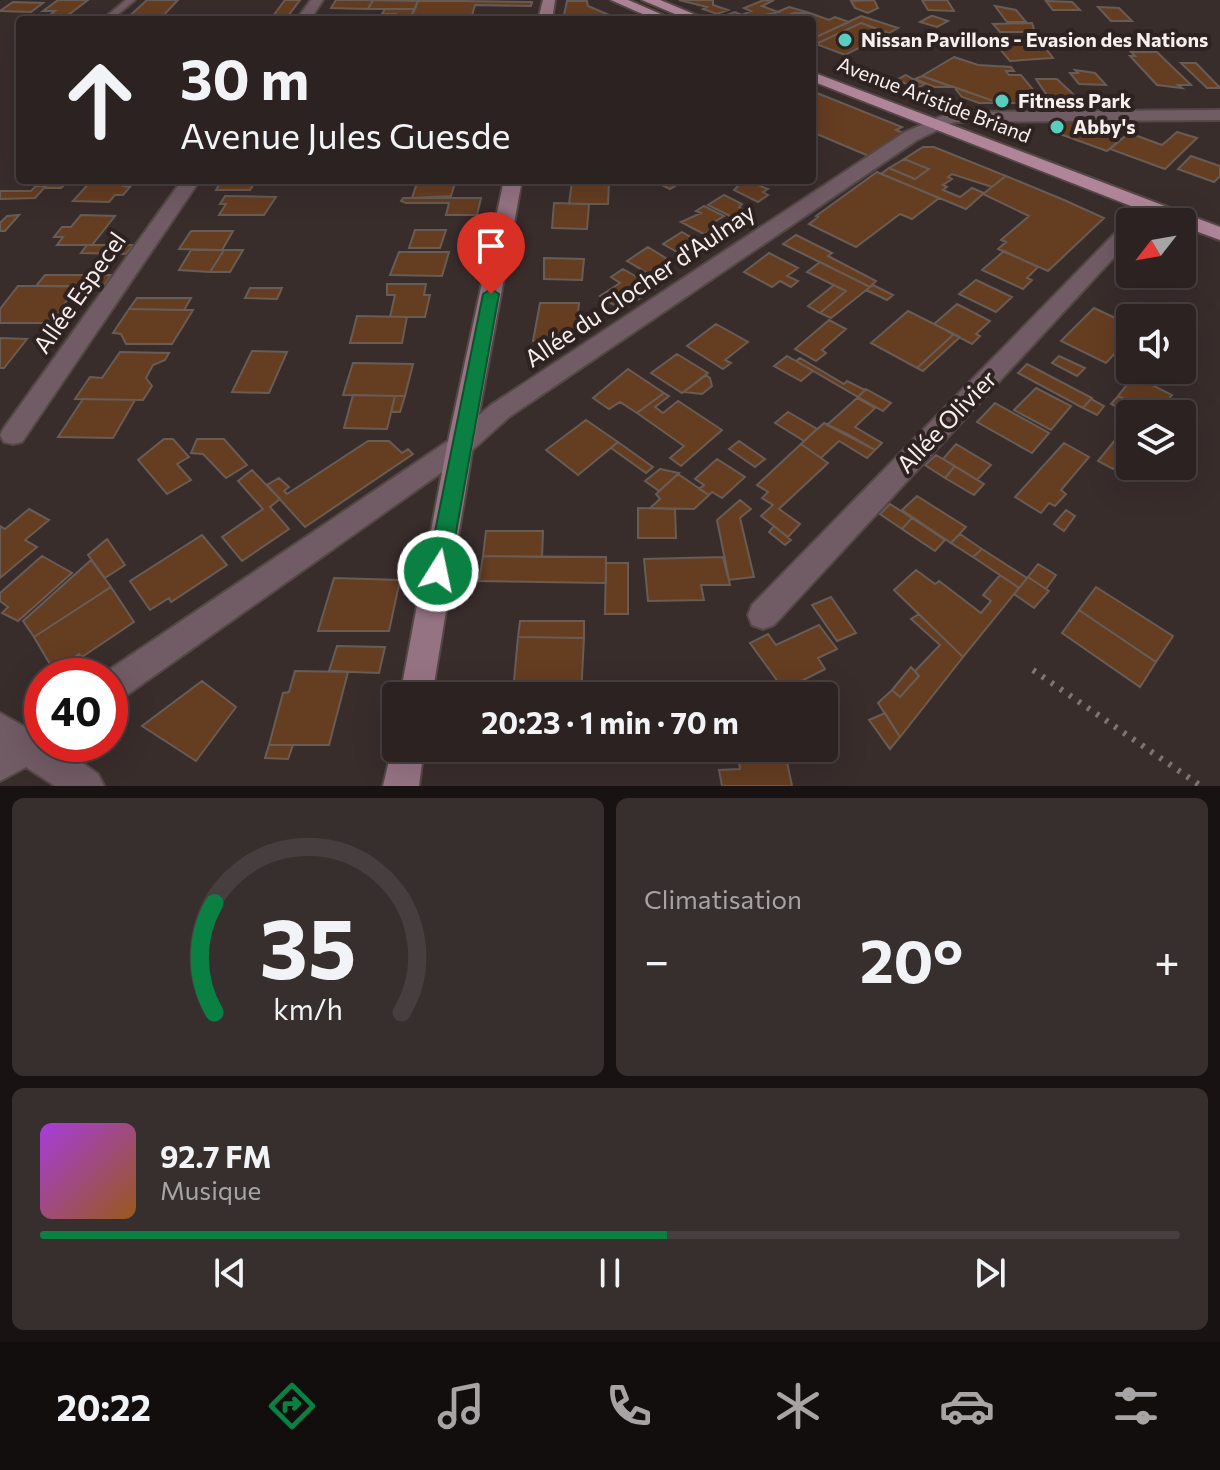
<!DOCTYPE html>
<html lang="fr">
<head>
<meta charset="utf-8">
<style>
  :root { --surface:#2b2221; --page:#372f2e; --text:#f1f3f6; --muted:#a6a4a5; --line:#473f3f; --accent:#0b8043 }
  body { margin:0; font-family:Commissioner,sans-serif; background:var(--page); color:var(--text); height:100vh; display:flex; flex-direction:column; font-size:30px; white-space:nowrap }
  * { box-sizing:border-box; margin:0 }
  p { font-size:26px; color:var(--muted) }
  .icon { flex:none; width:44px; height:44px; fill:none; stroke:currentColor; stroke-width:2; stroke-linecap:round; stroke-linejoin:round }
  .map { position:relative; height:786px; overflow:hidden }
  .panel { display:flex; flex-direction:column; gap:12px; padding:12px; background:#181312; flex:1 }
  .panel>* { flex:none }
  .guide { position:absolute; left:16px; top:16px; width:800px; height:168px; border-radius:8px; box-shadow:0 8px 32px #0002,0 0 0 2px var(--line); background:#2b2221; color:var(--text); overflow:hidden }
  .needle { width:52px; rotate:239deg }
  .tools { position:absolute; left:1116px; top:208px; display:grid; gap:16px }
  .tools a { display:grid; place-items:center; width:80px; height:80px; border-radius:8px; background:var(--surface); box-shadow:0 8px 32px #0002,0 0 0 2px var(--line); font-size:40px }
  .speed { position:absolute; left:24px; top:658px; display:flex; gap:16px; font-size:40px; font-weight:700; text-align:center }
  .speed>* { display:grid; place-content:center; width:104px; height:104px; border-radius:50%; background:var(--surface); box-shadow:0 8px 32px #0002,0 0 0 2px var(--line); line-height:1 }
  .speed .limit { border:12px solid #d22; background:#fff; color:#111 }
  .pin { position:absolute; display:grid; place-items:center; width:68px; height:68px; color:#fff; margin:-82px -34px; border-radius:50% 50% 50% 0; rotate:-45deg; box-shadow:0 0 8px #0007 }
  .pin .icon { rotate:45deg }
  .me { position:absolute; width:88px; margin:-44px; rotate:10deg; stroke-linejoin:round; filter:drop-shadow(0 0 6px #0008) }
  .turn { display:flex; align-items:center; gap:28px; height:168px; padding:0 32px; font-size:36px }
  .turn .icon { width:104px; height:104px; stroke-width:2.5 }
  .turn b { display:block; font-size:56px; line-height:68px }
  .big { font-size:60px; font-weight:700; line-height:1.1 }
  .panel .tile { flex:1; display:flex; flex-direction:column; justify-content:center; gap:12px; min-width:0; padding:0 28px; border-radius:12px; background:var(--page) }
  .panel .dial { align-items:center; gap:0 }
  .dial svg { height:208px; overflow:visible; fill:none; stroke:var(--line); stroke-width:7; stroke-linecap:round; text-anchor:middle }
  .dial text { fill:var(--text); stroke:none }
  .song { display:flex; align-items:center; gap:24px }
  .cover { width:96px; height:96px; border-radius:12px; background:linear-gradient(135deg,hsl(280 70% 55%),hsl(30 70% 35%)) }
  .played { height:8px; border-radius:4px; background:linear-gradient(90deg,var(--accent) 55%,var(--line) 55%) }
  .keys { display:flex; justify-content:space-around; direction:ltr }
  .heat { display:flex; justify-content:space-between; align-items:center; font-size:44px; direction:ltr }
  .panel .tiles { flex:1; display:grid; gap:12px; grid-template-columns:1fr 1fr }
  .tile:last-child { grid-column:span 2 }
  .trip { position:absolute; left:382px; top:682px; width:456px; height:80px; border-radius:8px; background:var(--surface); box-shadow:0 8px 32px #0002,0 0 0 2px var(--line); font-weight:700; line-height:80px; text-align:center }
  .menu { display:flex; height:128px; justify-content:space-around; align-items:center; background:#110e0d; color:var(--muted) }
  .menu .icon { width:56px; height:56px }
  .menu .selected { color:var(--accent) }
  .menu b { font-size:36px; color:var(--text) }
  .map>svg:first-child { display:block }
  .building { fill:#653d21; stroke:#685c55; stroke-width:2 }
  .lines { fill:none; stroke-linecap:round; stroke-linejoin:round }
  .lane-casing { stroke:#544847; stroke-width:4 }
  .street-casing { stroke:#544847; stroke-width:4 }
  .secondary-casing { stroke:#544847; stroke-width:4 }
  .primary-casing { stroke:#544847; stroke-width:4 }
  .path { stroke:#7e7473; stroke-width:6; stroke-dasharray:3 8; stroke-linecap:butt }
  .lane { fill:#715b65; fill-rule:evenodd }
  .street { fill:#715b65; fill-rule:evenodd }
  .secondary { fill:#957383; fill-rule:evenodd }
  .primary { fill:#b08599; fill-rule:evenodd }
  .route { fill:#0b8043; stroke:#07532c; stroke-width:2 }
  .poi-dot { fill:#58cebf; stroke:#2f2322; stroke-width:3 }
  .labels { text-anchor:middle; stroke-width:8; stroke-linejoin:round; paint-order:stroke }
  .far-poi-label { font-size:20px; font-weight:bold; fill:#f7efee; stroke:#2f2322; text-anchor:start }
  .far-street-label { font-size:20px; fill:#f7efee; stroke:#2f2322 }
  .street-label { font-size:24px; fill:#f7efee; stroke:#2f2322 }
</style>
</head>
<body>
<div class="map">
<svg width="1220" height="786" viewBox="0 0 1220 786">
  <rect width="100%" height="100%" fill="#392d2c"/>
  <path class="building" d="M58,0h30l-21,16h15l-4,4h-48l17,-3 8,-6h-12z
    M147,0h31l-19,20h-34z
    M285,0h15l-15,20h-15z
    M336,0h37l-5,9 -37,-1z
    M373,0l45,1 -3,8h-47z
    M679,0h34v5l15,5 -11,4 -14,-5 4,-2z
    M764,0l8,1 -10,5 16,6 -28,6 7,2h-24l-9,-4 11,-4 7,3 9,-4 -7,-3z
    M874,0l4,8 -10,5 -13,-5 -4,-7z
    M922,0h25l7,11 -26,-1z
    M418,1h43l71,1 -1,4 -56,-1 -4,14 -61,-1z
    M567,1h20l1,5 33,14h-47l10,-4 -20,-1z
    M1046,1l26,1 8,8h-27z
    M13,2l30,1 -12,9 -31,-1z
    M995,6l21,4 10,12h-19z
    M789,7l21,6 -52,7 24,-10z
    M1098,7l21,1 13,13h-21z
    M385,9h30l-6,11h-12l-1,-6h-14z
    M794,13h16l19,7 6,-3 14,5 -37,17v-19h-38z
    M861,16l37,12 -9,5 -28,-10 -45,21 -4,-1v-4z
    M931,16h2l15,5 -11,6 -17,-5z
    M861,23l28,10 -44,22 -29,-11z
    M1032,23l3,9h-35l-7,-8z
    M989,36l35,6 -3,-5h16l16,21 -43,3z
    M1154,38h30l7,6 -31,-1z
    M1131,52h26l34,33h-13l4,3 -25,-3 -27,-29h5z
    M954,57l24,8 33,2 3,4h-8l3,4h12l23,28h-45l-77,-27z
    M1181,63h15l24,25h-13z
    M1075,70l20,3 11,12 -27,-1 -9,-11h8z
    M906,75l7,4 12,5 -7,4 -22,-8z
    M922,76l30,11h-17l-20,-8z
    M1036,79h21l19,18h-28z
    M954,87l45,16h-20l-17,-6z
    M812,91l90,36 -6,3 7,3 -34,23 -57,-24 3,-2 -3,-2z
    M1049,122h40l-6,4 8,3 6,-4 19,6 -5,5 10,3 -14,12 -58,-21z
    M1177,132l20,6 -32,31 -55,-20 19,-16 33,12z
    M923,147h11l72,29 -14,11 -40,-13 -4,3 4,2 -9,6 4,2 -4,3 17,7 12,-9 12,5 -18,16 -85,-35 8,-6 26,11 14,-10 -25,-10z
    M1191,156l29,10v10l-6,6 -36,-13z
    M904,159l25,10 -14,10 -26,-11z
    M877,172l62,26 -27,21 -12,-5 -44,33 -47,-23 9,-7 -2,-1z
    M1006,176l58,24 40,18 -56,53 -50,-22 8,-7 -5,-2 28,-24 -46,-22z
    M52,180h17l-8,8h-17z
    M92,180l35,1 -4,5 7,1 -7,8h-8l-6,7 -36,-1z
    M222,180h34l-6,10h-34z
    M418,180h43l-6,3 -4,13 -39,2z
    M652,180h33l-15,9z
    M744,180l24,9 -5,3 5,3 -10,7 -24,-12z
    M572,181l37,1 -1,22h-39z
    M36,186h10l-11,12 -35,1v-8h31z
    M724,195l18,9 -3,3 5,3 -12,7 -24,-12z
    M225,196l51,1 -12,18h-45l7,-11h-6z
    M403,198h78l-4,17h-31l3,-12h-43l-5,-2z
    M554,203l35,1 -2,25 -35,-1z
    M704,206l20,10 -13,8 5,3 -12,7 -23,-12 20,-9 -5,-2z
    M19,215l-14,16h-5v-8l7,-7z
    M81,215l34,1 -23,29h-35l6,-8h-9l8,-10h9z
    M415,230h31l-6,18h-31z
    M191,231h42l-11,19 -43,-1z
    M682,232l21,12 -19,12 -21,-12z
    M796,235l36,18 -4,3 48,25 -6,6 -87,-43z
    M87,245h46l-7,9 -45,-1z
    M648,247l24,15 -21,13 -24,-14z
    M191,250h33l-14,22 -31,-2z
    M224,250h19l-13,22h-20z
    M1004,251l34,16 -11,11 5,2 -9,9 -41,-19z
    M399,252h50l-7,24 -52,-1z
    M769,253l29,15 -11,8 11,5 -7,6 -11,-6 -8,6 -28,-15z
    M544,258l40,1 -2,21 -38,-1z
    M820,262l50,25 -39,31 -11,-5 26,-22 -39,-19z
    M623,269l33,19 -34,22 -22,-14 20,-13 -9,-6z
    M45,275h66l-8,12 -67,-1z
    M976,280l36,17 -16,15 -37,-18z
    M387,284h39l-2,11h6l-5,22h-35l5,-22h-8z
    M834,285l12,6 -26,22 -12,-7z
    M873,285l20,10 -6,5 -21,-10z
    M18,286h59l-26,37h-51v-14z
    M250,288h32l-5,11 -32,-1z
    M137,298h54l-7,12 -55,-1z
    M540,303h39l-4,38h-42z
    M957,304l33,17 -14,13 4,2 -8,8 -38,-20z
    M1094,308l36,17v12l-24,26 -45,-22z
    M129,309l55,1h9l-21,34h-46l-5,-10 -8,-1z
    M908,311l46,23 -37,34 -46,-25z
    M357,316l50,1 -5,26h-52z
    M829,320l17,9 -24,21 4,3 -10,8 -21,-12z
    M716,324l32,18 -23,18 6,3 -8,6 -36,-23z
    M954,334l6,3 -37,34 -6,-3z
    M0,338l27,1 -23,29h-4z
    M252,351l35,1 -18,41 -37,-1z
    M120,352l49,1 -4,7 -12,5 -7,13 6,8 -9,14 -68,-1 15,-22 12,1z
    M677,354l31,19 -26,20 -31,-20z
    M787,356l9,5 17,10 -12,10 -27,-15z
    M1059,356l26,12 -8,8 -25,-13z
    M800,358l44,26 3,-3 18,9 -7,7 -62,-36z
    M353,363l60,1 -8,32 -62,-1z
    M1027,364l65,34 -9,10 -65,-35z
    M628,369l36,24 -27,20 -17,-11 -11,7 -16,-11z
    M706,375l4,3 2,8 -10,8 -18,-2z
    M1134,376l38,19 -15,19 -39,-18z
    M1036,388l35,18 -20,24 -37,-20z
    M866,389l25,14 -8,8 -25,-14z
    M664,393l5,3 -14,11 8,6 15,-12 44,29 -41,36 -11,-8 14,-12 -47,-33z
    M353,395l42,1 -8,33 -43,-1z
    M395,396h10l-5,16h-9z
    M1118,396l35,18h-22l-20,-10z
    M857,398l18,10 -20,19 27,16 -7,7 -48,-25z
    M83,399l52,1 -22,38 -55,-1z
    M1091,399l13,7 -7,9 -14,-7z
    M995,403l54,30 -17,20 -55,-31z
    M788,412l29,17 -13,12 -29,-18z
    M586,420l32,22 -40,33 -32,-25z
    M824,423l23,11 28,16 -8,8 -28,-17 -18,17 -20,-14z
    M1124,429l6,3v15l-17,22 -15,-8z
    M164,439h9l16,18 -12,7 14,16 -24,14 -29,-34z
    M197,439h27l23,26 -21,13 -23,-24 -12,-1z
    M368,441h21l13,12 6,-4 5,5 -108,73 -38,-42 12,-7 10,9 -5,4 3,3z
    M739,441l26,18 -10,8 -26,-18z
    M618,442l35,25 -7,6 -35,-25z
    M1064,443l25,14 -28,33 5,4 -11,12 -6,-3 -8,10 -26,-16z
    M801,444l27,19 -49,46 21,15 -12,13 -27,-21 12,-11 -11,-7 6,-6 -11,-7z
    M956,444l35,21 -14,15 -34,-21z
    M936,455l19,11 -10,12 -20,-13z
    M717,459l28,18 -23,21 -10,-6 -3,3 -10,-6 5,-4 -9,-6z
    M955,466l29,18 -10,11 -29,-17z
    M660,469l19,4 -20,18 -14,-10z
    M252,470l28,29 -10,8 19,22 -47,32 -20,-24 41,-28 -25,-28z
    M678,474l31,21 -15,14 -44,-1 10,-9 -4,-5z
    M917,496l49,31 -15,16 -49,-33z
    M740,500l11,9 -11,9 14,59 -25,3 -12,-60z
    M890,504l22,14 -10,11 -22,-15z
    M638,508l37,1 1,29h-38z
    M29,509l20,11 -24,20 12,7 -37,31v-52l5,3z
    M1066,510l9,6 -11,15 -10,-7z
    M912,518l33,22 -10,11 -33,-22z
    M774,526l17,14 -6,5 -16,-13z
    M486,531h57l-1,26 -59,-1z
    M960,534l22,15 -9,8 -22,-14z
    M202,535l25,30 -56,37 -2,-4 -19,12 -20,-29z
    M107,539l18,26 -20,13 -17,-23z
    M982,549l45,29 -8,10 -46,-31z
    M42,556l30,17 -54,48 -16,-8 6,-6 -8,-6v-8z
    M483,556l123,1v26l-127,-2z
    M723,557l7,28h-29l3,15 -56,1 -4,-42z
    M91,560l20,27 -77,50 -11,-16z
    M606,563h22v51h-23z
    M1038,564l18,11 -10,14 -18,-12z
    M916,570l19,14 4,-3 42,32 10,-12 -8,-6 17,-20 19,13 -56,69 -69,-67z
    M1028,577l21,14 -15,17 -20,-14z
    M334,578l66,2 -11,51h-71z
    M111,587l23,35 -52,35 -3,-3 -25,17 -20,-34z
    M1096,587l77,49 -17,26 -77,-52z
    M831,597l25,36 -19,8 -25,-36z
    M1079,610l77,52 -16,25 -78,-54z
    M919,614l44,43 -63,80 -22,-34 14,-13 8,7 19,-21 -4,-5 25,-26 -29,-26z
    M520,621h64v17l-66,-1z
    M819,625l18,24 -19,9 7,11 -41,21 -34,-47 18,-9 8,11z
    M518,637l66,1 -3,58 -68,-4z
    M337,646l48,1 -6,26 -50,-2z
    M911,667l8,9 -19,21 -8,-7z
    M295,671l53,1 -19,73h-60l14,-52 6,-1z
    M202,681l34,26 -40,54 -54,-35z
    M885,713l15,24 -10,12 -21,-29z
    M269,745h24l-5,14 -23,-1z
    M737,748h47l8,38h-70l-3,-16 21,-1z"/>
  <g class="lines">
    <g class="lane-casing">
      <path id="lane" d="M126,0h9l-24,20h-9z"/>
    </g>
    <g class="street-casing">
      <path id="street" d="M311,0h12l-13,20h-14z
        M1220,110v10l-266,2 -37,18 -408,277 -40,36 -348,246 -11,5v-28h-10l351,-237 40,-34 414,-273 46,-20z
        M182,180h18l-178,262 -9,2 -9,-2 -4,-7 4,-7z
        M1130,223v17l-356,385 -11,4 -11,-4 -4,-10 4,-10 371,-380z
        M0,713l25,14 17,-9v26h13l43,30 6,12h-49l-29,-19 -26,14z"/>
    </g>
    <g class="secondary-casing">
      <path id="secondary" d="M543,0h12l-3,20h-14z
        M504,180h18l-49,266 -41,250h-32l47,-250z
        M395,736l1,12h28l-5,38h-36z"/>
    </g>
    <g class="primary-casing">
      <path id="primary" d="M611,0h17l42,18 -14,2z
        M642,0h18l48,20h-19z
        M812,72l408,155v13l-38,-14v-4h-10l-360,-141z"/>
    </g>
    <path class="path" d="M1033,670l168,116"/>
    <use href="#lane" class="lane"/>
    <use href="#street" class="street"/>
    <use href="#secondary" class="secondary"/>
    <use href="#primary" class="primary"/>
  </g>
  <path class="route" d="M491,289l8,5 -50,277 -3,7 -8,2 -8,-2 -3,-7 56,-277z"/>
  <g class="poi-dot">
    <circle cx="845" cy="40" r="8"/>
    <circle cx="1002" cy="101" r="8"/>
    <circle cx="1057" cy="127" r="8"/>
  </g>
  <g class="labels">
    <g class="far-poi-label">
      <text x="861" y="47">Nissan Pavillons - Evasion des Nations</text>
      <text x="1018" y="108">Fitness Park</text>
      <text x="1073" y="134">Abby's</text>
    </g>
    <g class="far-street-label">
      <text transform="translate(934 100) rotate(21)" y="7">Avenue Aristide Briand</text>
    </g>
    <g class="street-label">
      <text transform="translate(640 286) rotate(-34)" y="8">Allée du Clocher d'Aulnay</text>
      <text transform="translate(80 293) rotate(-55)" y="8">Allée Especel</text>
      <text transform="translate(947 422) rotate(-46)" y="8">Allée Olivier</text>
    </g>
  </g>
</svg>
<div class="tools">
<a><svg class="needle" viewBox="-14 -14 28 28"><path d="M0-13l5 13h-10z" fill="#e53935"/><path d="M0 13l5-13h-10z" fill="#a6a4a5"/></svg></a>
<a><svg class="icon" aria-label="sound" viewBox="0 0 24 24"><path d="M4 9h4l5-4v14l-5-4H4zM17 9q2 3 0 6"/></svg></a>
<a><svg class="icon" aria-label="layers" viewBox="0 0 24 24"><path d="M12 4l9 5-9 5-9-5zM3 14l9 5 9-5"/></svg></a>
</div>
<div class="speed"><div class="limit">40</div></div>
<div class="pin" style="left:491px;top:294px;background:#d93025"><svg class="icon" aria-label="arrive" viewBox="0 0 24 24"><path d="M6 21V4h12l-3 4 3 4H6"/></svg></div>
<svg class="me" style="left:438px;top:571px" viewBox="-20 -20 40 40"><circle r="17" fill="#0b8043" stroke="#fff" stroke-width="3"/><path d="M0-11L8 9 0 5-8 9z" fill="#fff"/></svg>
<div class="trip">20:23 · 1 min · 70 m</div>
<div class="guide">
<div class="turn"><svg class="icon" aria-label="ahead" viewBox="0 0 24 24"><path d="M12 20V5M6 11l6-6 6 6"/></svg><div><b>30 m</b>Avenue Jules Guesde</div></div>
</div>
</div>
<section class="panel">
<div class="tiles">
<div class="tile dial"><svg viewBox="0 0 100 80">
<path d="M14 69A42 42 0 1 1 86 69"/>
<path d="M14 69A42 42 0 0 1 14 27" stroke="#0b8043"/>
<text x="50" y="56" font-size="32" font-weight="700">35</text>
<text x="50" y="72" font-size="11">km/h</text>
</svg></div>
<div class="tile"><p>Climatisation</p>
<div class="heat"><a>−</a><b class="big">20°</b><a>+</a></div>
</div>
<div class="tile">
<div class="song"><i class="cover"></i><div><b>92.7 FM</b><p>Musique</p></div></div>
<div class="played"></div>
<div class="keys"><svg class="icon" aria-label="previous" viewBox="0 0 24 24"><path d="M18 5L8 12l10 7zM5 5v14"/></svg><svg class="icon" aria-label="pause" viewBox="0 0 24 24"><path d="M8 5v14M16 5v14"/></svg><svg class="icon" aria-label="next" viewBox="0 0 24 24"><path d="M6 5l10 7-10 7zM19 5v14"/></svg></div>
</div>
</div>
</section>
<nav class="menu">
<b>20:22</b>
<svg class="icon selected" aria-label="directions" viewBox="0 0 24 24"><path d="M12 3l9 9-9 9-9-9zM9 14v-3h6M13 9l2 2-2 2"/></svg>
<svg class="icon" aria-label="music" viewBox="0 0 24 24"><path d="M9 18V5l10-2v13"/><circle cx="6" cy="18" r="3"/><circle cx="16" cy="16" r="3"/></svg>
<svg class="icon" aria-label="phone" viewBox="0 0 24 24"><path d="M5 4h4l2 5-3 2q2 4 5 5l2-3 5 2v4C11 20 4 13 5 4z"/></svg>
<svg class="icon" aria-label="climate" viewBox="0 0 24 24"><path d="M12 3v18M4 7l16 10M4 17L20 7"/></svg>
<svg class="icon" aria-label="car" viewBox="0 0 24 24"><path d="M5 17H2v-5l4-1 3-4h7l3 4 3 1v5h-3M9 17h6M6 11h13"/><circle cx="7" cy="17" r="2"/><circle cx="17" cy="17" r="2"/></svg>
<svg class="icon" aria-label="filters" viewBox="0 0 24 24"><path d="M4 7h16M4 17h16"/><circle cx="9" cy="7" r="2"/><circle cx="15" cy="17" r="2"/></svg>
</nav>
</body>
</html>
